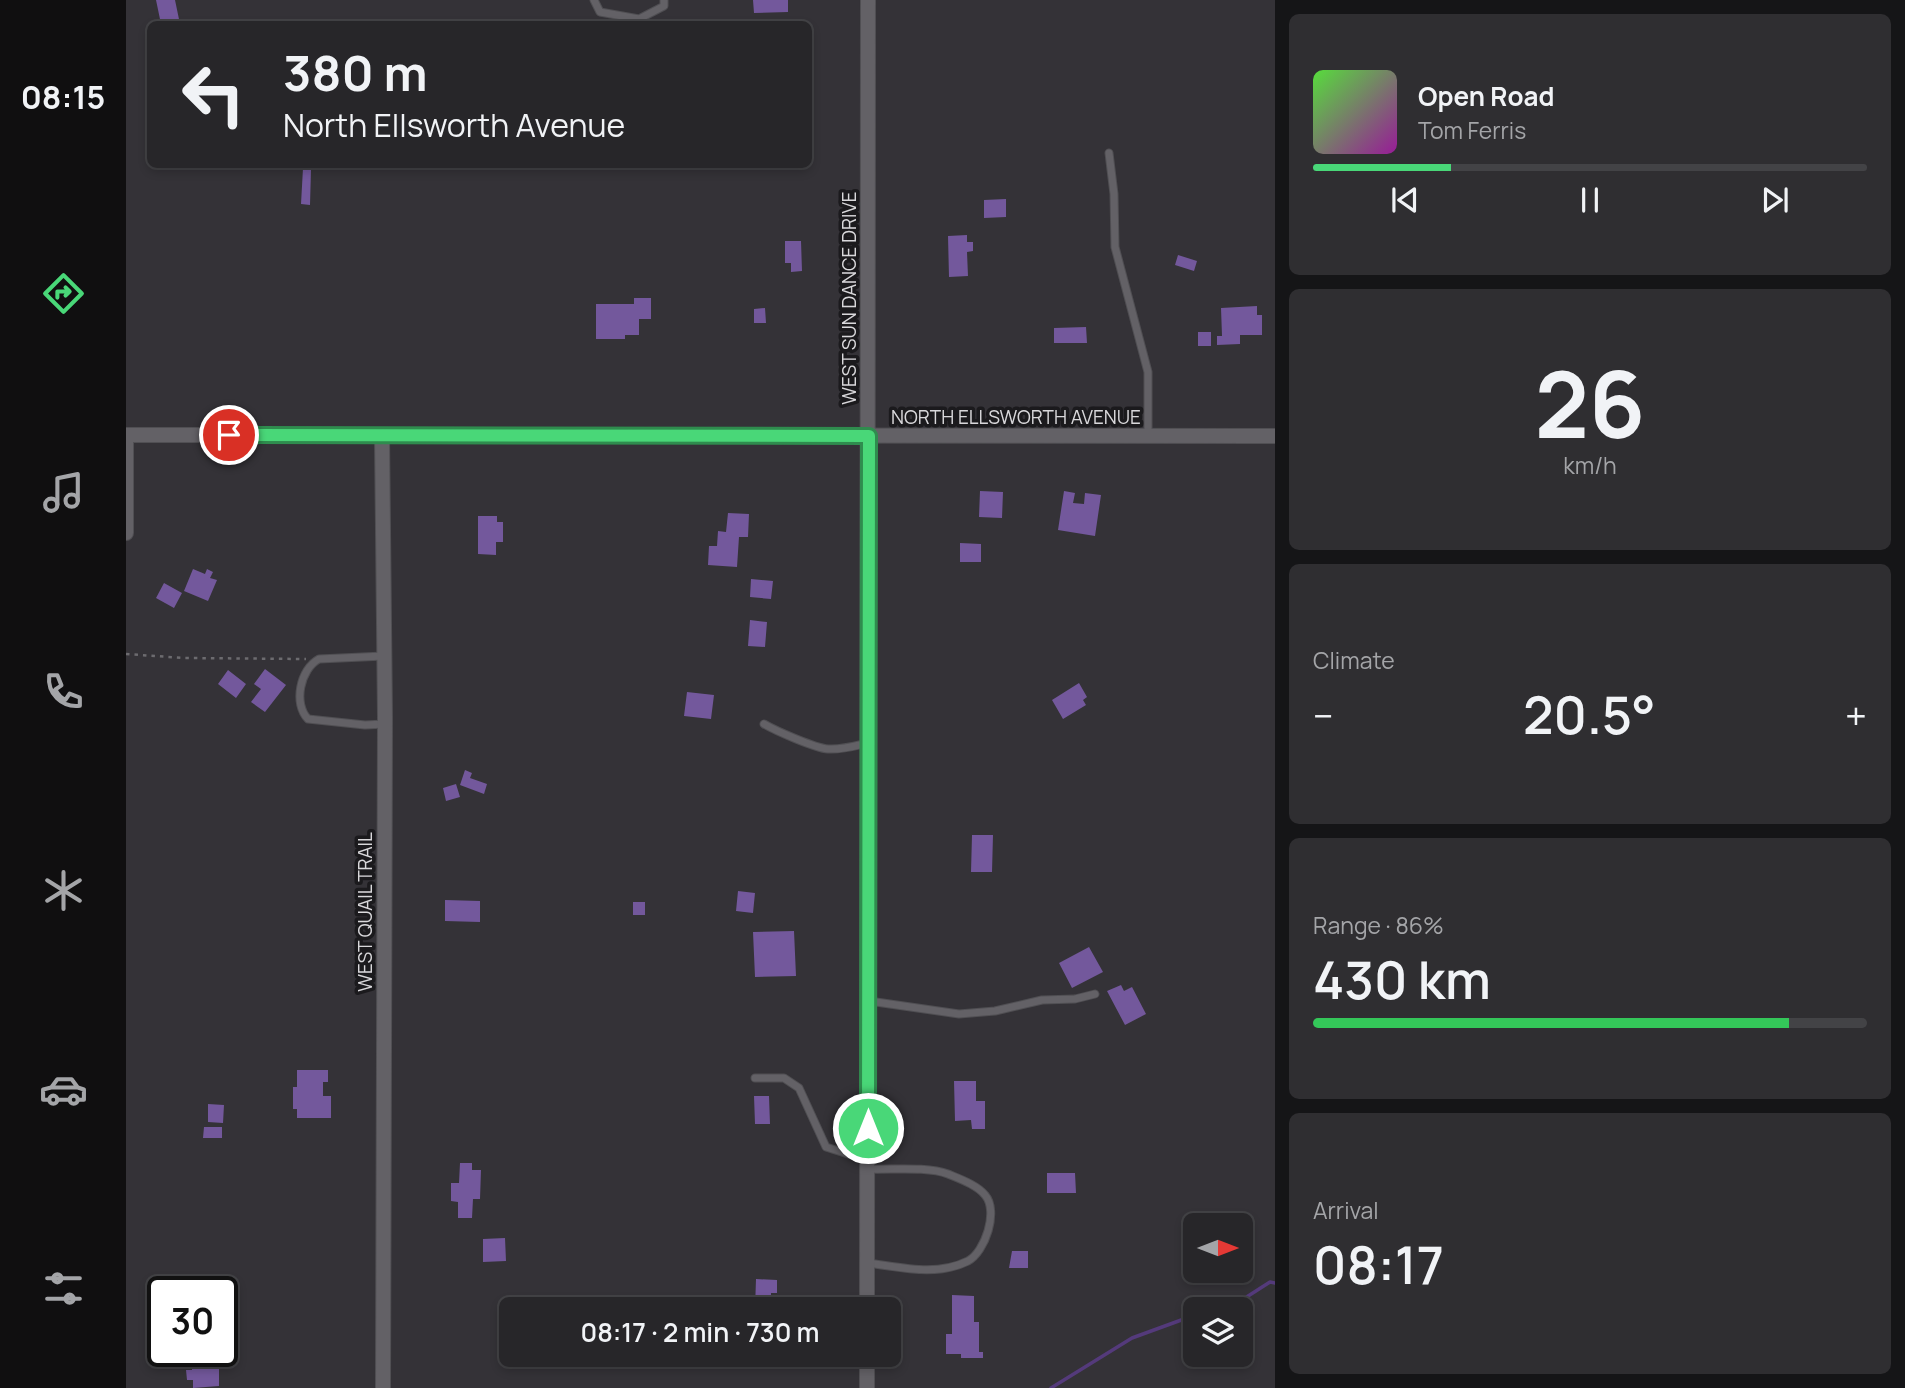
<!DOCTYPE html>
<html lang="en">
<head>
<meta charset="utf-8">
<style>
  :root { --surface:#272629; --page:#2f2e31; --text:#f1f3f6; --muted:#a4a5a8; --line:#434346; --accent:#49d778 }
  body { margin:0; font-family:Manrope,sans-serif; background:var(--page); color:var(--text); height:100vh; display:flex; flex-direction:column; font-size:26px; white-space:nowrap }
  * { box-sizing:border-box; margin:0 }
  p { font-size:23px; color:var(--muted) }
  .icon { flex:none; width:38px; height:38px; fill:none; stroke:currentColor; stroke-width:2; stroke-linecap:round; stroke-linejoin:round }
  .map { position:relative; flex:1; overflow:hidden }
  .sheet { display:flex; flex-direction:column; gap:14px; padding:14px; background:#151517; width:630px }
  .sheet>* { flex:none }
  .guide { position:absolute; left:21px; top:21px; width:665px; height:147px; border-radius:10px; box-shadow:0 4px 10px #0003,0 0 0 2px var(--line); background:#272629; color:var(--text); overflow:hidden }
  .needle { width:46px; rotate:90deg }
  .buttons { position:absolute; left:1057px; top:1213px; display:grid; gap:14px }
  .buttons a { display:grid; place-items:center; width:70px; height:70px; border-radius:10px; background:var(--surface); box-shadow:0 4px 10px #0003,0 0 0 2px var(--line); font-size:35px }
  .speed { position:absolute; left:21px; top:1276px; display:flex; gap:14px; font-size:35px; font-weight:700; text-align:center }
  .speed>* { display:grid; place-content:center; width:91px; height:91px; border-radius:50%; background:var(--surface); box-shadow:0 4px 10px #0003,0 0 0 2px var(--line); line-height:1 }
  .speed .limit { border:4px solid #111; border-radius:10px; background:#fff; color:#111 }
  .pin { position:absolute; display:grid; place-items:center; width:60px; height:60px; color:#fff; margin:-30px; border:4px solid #fff; border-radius:50%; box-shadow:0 2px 7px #0007 }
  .me { position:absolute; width:77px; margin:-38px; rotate:0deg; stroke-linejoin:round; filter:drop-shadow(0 0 5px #0008) }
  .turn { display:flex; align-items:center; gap:24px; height:147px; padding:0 21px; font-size:32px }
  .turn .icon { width:91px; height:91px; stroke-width:2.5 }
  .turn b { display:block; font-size:49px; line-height:60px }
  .big { font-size:52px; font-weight:600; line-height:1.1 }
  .sheet .tile { flex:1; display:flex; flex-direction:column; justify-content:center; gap:10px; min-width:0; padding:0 24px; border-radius:10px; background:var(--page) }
  .sheet .dial { align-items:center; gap:0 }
  .dial b { font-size:91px; line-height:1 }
  .song { display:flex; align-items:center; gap:21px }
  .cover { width:84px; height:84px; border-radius:10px; background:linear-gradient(135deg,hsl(110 70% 55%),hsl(300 70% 35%)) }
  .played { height:7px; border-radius:4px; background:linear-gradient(90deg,var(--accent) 25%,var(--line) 25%) }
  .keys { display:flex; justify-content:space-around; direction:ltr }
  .heat { display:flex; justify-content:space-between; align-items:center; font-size:38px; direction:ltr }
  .charge { height:10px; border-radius:5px; background:linear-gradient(90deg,#34c759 86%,var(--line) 0) }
  .trip { position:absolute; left:373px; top:1297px; width:402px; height:70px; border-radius:10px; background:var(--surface); box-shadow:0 4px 10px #0003,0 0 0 2px var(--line); font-weight:600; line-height:70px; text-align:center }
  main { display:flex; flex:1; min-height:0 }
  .tabs { display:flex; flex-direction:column; width:126px; justify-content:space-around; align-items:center; background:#100f10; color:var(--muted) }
  .tabs .icon { width:49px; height:49px }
  .tabs .current { color:var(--accent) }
  .tabs b { font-size:32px; color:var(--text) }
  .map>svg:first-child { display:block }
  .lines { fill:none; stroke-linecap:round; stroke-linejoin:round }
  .stream { stroke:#543a7b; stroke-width:3.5 }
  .building { fill:#73589c }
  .lane-casing { stroke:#504f53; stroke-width:9 }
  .street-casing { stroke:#504f53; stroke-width:16 }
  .path { stroke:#6c6b6f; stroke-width:2.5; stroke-dasharray:3.5 5; stroke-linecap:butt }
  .lane { stroke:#636166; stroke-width:7 }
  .street { stroke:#636166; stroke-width:14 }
  .route-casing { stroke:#2f8c4e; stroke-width:18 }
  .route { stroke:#49d778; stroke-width:12 }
  .labels { text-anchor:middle; stroke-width:7; stroke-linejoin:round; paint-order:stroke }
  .street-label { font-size:19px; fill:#d9d8db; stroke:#1b1a1d }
</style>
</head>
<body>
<main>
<nav class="tabs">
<b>08:15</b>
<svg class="icon current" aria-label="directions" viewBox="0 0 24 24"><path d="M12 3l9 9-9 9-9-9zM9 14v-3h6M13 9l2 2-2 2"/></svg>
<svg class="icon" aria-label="music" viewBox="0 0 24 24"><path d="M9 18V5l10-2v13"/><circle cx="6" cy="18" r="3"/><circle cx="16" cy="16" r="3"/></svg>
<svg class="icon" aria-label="phone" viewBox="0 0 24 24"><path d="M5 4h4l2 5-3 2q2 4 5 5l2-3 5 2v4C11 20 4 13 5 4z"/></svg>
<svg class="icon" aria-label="climate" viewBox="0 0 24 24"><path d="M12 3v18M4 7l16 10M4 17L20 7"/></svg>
<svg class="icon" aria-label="car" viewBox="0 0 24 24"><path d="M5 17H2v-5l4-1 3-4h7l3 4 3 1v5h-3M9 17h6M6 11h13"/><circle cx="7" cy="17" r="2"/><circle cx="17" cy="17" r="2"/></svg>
<svg class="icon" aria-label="filters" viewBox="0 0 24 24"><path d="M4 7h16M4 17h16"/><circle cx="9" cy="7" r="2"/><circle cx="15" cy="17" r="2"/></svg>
</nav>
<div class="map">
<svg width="1149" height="1388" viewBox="0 0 1149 1388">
  <rect width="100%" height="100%" fill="#343237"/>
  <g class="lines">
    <path class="stream" d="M1091,1309l17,-4 36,-23 5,1
      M925,1388l81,-50 63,-23"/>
  </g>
  <path class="building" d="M30,0h19l5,24h-19z
    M627,0h35v12l-34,1z
    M177,168l8,1 -1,36 -9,-1z
    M880,199v18l-22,1v-18z
    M841,235v7h6v9l-6,1 1,24 -19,1 -1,-41z
    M659,241h16l1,30 -11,1v-9h-6z
    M1052,255l19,6 -3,10 -19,-6z
    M508,298h17v21h-12v16h-14v4h-29v-35h38z
    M1131,306v9h5v20h-22v9l-23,1v-9h5l-1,-28z
    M639,308l1,15h-12v-14z
    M960,327l1,16h-33v-15z
    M1072,332h13v14h-13z
    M854,491l23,1 -1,26 -23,-1z
    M938,491l11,2 -2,10 11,1 1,-11 16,2 -6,41 -37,-6z
    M602,513l21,1 -1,23h-9l-2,30 -29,-2 1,-19h8l1,-15 8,1z
    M352,516h19v6h6v20h-7v13l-18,-1z
    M834,543l21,1v18h-21z
    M67,569l12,5 2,-5 6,3 -3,6 7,2 -9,21 -24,-10z
    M625,579l22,2 -2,18 -21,-2z
    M38,583l18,10 -8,15 -18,-10z
    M624,620l17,2 -2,25 -17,-1z
    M139,669l21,16 -21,27 -14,-10 10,-13 -7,-5z
    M102,670l18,14 -10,14 -18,-14z
    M953,683l8,14 -4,3 3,5 -23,14 -11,-19z
    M561,692l27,3 -3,24 -27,-3z
    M339,770l7,3 -2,5 17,6 -3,10 -24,-9z
    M330,784l4,13 -14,4 -3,-13z
    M846,835h21l-1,37h-21z
    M612,891l17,2 -2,20 -17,-2z
    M319,900l35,1v21l-35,-1z
    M507,902h12v13h-12z
    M668,931l2,45 -41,1 -2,-45z
    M963,947l14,25 -31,16 -13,-25z
    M995,985l3,6 8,-4 14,27 -21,11 -18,-34z
    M171,1070h31v12h-5v14h8v22h-34v-9h-4v-22h4z
    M828,1081h22v20h9v28h-13l-1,-9 -16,1z
    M628,1096h15l1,28h-15z
    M82,1104l16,1 -1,18 -15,-1z
    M78,1127h18v11h-19z
    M334,1163h12v7h9l-1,29h-7l-1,19h-14v-16l-7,-1v-18h8z
    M921,1173h28l1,20h-29z
    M379,1238l1,23 -23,1v-23z
    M886,1251h16v17h-19z
    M630,1279l21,1v13h-6v16h-16z
    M826,1295l22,1v26h5v30h4v6h-22v-4h-15v-20h6z
    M66,1360h20v4h7v22l-26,2v-8h-6l-1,-10h6z"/>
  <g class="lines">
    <g class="lane-casing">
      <path id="lane" d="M468,0l6,12 39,7 25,-13v-6
        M983,153l5,41 1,53 33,125v64
        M258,656l-65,3c-19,10 -26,45 -11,60l57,6 20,-1
        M638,724c12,7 51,24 64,25 14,1 27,-3 40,-6
        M743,1001l90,13 36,-3 47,-11 33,-1 20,-5
        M629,1078h29l15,10 27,59 22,7h20
        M742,1263c32,4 68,14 100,-2 17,-9 31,-50 17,-66 -8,-10 -25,-16 -37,-21 -21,-8 -57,-4 -80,-5"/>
    </g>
    <g class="street-casing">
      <path id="street" d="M0,435l1149,1
        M256,436l3,281 -2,671
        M0,533v-98
        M741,1309l1,-1309
        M741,1388v-34"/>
    </g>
    <path class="path" d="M0,654l58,4 122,1"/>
    <use href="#lane" class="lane"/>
    <use href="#street" class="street"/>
  </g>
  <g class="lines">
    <g class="route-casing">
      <path id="route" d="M103,435l640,1 -1,692"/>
    </g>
    <use href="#route" class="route"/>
  </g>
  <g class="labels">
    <g class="street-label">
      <text transform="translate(723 298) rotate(-90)" y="7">WEST SUN DANCE DRIVE</text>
      <text x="890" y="424">NORTH ELLSWORTH AVENUE</text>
      <text transform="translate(239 912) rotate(-90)" y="7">WEST QUAIL TRAIL</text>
    </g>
  </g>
</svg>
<div class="buttons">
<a><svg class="needle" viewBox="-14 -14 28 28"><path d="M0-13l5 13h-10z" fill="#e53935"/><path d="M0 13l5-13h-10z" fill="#a4a5a8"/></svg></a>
<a><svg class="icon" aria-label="layers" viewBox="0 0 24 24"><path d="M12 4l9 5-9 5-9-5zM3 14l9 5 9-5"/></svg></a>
</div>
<div class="speed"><div class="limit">30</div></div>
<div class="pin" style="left:103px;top:435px;background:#d93025"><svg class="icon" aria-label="arrive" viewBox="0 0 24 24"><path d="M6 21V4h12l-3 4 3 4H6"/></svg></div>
<svg class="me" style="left:742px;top:1128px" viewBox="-20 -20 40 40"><circle r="17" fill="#49d778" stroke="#fff" stroke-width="3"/><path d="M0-11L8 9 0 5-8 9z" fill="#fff"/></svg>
<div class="trip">08:17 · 2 min · 730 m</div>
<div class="guide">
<div class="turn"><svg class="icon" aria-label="left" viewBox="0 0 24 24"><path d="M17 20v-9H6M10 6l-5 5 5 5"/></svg><div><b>380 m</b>North Ellsworth Avenue</div></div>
</div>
</div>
<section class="sheet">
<div class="tile">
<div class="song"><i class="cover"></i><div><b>Open Road</b><p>Tom Ferris</p></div></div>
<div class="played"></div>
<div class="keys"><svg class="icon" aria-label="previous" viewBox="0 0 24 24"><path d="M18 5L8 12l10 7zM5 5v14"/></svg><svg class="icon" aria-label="pause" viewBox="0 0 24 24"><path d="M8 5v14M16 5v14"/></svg><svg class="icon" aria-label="next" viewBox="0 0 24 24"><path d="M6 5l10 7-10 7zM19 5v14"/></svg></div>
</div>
<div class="tile dial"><b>26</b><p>km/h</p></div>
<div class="tile"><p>Climate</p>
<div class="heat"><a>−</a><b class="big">20.5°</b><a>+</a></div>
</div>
<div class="tile"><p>Range · 86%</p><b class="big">430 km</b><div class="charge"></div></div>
<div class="tile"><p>Arrival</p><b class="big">08:17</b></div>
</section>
</main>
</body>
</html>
